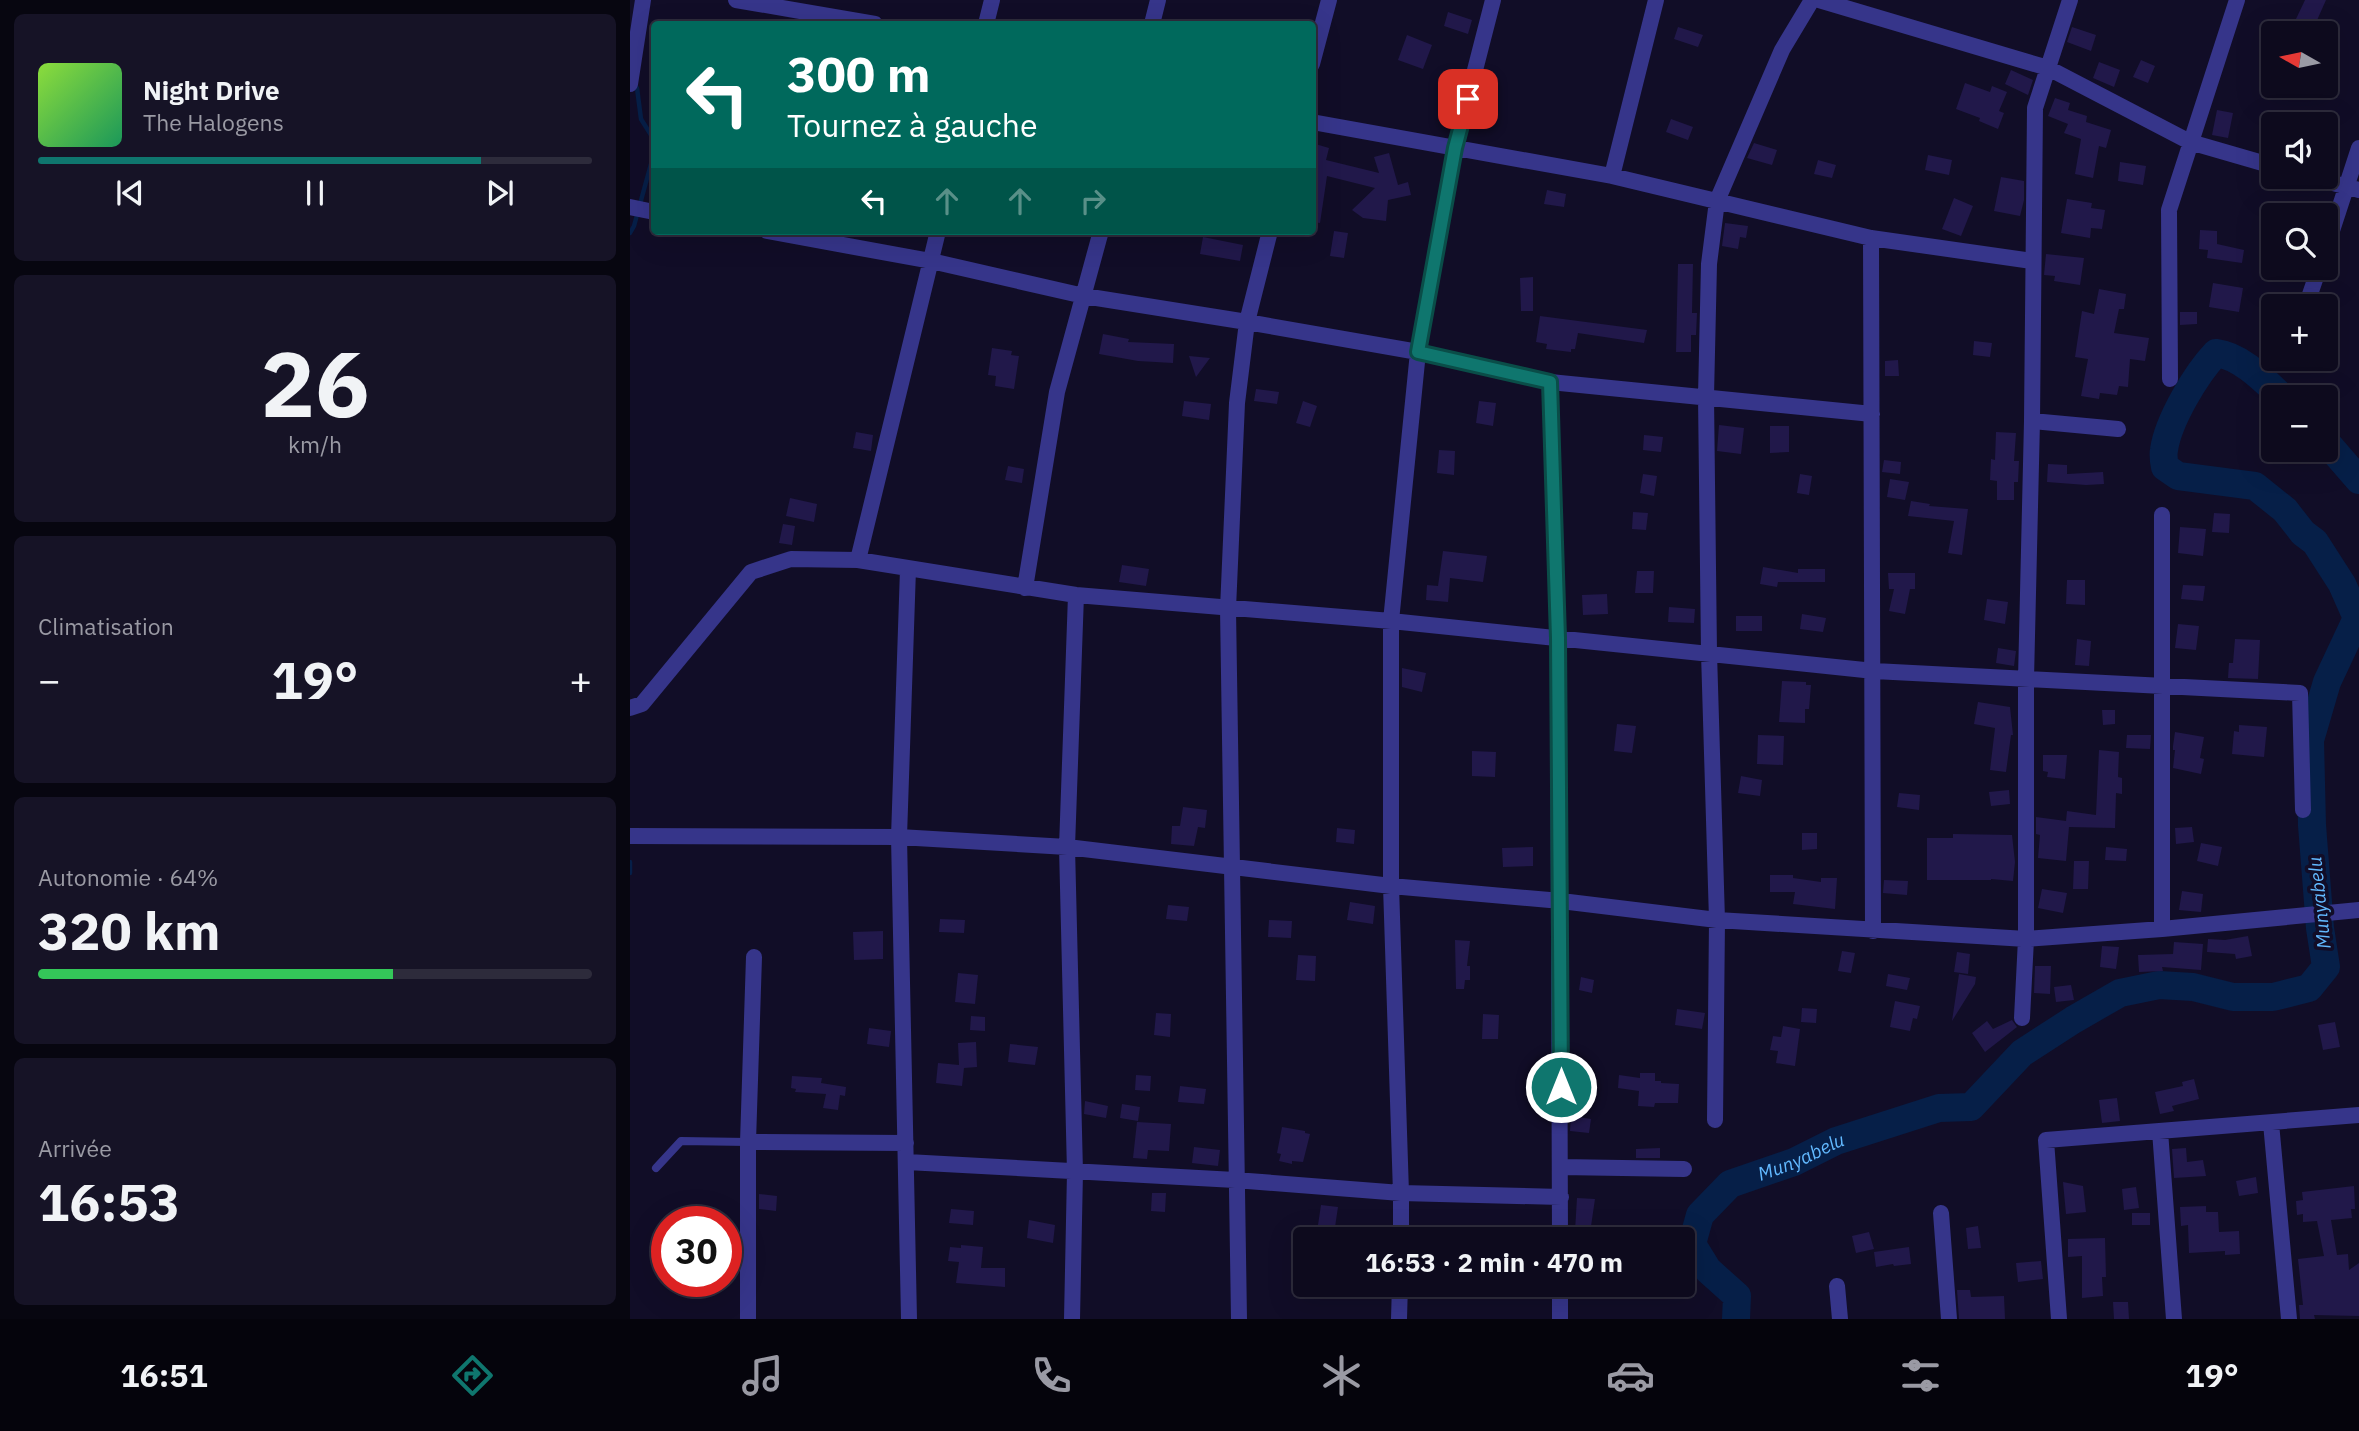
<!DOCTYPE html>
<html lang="fr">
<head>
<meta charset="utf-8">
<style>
  :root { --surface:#0d0a1d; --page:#161326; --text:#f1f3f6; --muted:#9a9aa4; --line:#2d2b3b; --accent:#0f766e }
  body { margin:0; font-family:"IBM Plex Sans",sans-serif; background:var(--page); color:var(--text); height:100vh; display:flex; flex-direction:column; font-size:26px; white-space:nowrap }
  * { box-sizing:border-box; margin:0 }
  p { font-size:23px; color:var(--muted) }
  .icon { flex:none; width:38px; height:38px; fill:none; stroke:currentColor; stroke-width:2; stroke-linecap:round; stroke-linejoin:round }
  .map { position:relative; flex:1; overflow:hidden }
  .sheet { display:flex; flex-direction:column; gap:14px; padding:14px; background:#070610; width:630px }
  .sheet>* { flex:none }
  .guide { position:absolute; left:21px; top:21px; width:665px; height:214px; border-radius:7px; box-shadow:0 7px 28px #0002,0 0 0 2px var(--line); background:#00695c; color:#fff; overflow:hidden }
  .needle { width:46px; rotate:279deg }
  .tools { position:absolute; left:1631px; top:21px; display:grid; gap:14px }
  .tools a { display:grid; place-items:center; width:77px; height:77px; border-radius:7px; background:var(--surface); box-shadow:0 7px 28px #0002,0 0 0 2px var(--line); font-size:35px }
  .speed { position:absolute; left:21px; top:1206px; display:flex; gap:14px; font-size:35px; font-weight:700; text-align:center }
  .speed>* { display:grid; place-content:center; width:91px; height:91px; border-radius:50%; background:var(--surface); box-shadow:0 7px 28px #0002,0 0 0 2px var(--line); line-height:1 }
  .speed .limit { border:10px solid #d22; background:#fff; color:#111 }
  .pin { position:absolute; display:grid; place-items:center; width:60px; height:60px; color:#fff; margin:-30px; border-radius:14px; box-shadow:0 4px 10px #0006 }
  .me { position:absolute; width:77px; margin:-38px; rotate:0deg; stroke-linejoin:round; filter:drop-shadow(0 0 5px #0008) }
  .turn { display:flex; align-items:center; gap:24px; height:147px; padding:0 21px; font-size:32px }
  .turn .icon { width:91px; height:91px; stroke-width:2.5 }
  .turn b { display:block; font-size:49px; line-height:60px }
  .lanes { display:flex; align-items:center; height:66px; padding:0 21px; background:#0003; justify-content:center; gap:35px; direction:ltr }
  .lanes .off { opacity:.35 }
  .big { font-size:52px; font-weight:700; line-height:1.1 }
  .sheet .tile { flex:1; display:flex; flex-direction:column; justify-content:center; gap:10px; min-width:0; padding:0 24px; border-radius:10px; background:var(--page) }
  .sheet .dial { align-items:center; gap:0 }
  .dial b { font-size:91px; line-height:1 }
  .song { display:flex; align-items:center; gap:21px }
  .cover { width:84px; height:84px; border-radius:10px; background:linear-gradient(135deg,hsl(90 70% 55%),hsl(150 70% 35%)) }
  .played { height:7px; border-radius:4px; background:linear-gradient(90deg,var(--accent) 80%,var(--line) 80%) }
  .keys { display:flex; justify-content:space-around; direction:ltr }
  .heat { display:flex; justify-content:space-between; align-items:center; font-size:38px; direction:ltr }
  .charge { height:10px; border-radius:5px; background:linear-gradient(90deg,#34c759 64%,var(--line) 0) }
  .trip { position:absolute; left:663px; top:1227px; width:402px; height:70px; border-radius:7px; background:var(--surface); box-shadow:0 7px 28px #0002,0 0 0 2px var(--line); font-weight:700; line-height:70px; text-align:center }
  .tabs { display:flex; height:112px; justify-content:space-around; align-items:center; background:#05040c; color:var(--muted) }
  .tabs .icon { width:49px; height:49px }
  .tabs .selected { color:var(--accent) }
  .tabs b { font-size:32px; color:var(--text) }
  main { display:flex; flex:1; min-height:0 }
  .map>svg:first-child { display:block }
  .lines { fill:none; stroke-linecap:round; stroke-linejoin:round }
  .stream { stroke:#061f48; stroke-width:4.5 }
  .river { stroke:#061f48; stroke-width:28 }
  .building { fill:#21184a }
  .service { stroke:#36358a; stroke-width:8 }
  .minor { stroke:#36358a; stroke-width:16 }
  .route-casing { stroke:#0a4d48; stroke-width:18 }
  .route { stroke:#0f766e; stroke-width:12 }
  .labels { text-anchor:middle; stroke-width:7; stroke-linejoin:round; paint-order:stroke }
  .water-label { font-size:19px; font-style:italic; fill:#62b9ff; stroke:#110d27 }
</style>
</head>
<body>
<main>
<section class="sheet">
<div class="tile">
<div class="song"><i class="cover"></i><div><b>Night Drive</b><p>The Halogens</p></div></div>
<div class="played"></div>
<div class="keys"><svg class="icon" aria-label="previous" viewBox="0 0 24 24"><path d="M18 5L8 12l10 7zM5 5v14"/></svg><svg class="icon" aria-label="pause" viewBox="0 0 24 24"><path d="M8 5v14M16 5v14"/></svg><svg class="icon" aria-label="next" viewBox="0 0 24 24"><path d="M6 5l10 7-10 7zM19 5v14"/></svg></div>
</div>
<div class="tile dial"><b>26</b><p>km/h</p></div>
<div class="tile"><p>Climatisation</p>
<div class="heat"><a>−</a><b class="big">19°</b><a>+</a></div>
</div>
<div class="tile"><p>Autonomie · 64%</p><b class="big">320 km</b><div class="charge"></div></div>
<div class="tile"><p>Arrivée</p><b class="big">16:53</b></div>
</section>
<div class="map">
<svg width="1729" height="1319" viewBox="0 0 1729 1319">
  <rect width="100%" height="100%" fill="#110d27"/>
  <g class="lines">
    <path class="stream" d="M3,85l4,3 4,31 10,16 3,12
      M0,233l4,-7 20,-73
      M0,862v11"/>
    <g class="river">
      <path d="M1696,442l33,38"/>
      <path id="s1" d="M1106,1319l1,-23 -29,-26 -16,-26 8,-29 30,-31 64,-22 42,-21 103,-33 32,-1 51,-54 51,-33 47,-27 39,-8 34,2 40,10h40l36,-9 17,-21 -6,-39 -8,-103 -2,-85 17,-58 30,-64 -15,-34 -27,-42 -12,-9 -18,-23 -30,-24 -77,-10 -13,-9c-1,-5 -2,-12 -1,-17 4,-29 32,-76 52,-97 25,3 48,27 66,44"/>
    </g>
  </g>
  <path class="building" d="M1675,0h21l-12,27 -18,-8z
    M818,12l24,8 -4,14 -24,-8z
    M1048,27l25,8 -5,12 -24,-8z
    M1442,27l24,8 -5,16 -24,-9z
    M777,35l25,10 -9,24 -25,-9z
    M1511,60l14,6 -7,17 -15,-6z
    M1469,62l21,8 -6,17 -21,-9z
    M1381,70l22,10 -5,15 -23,-11z
    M1335,83l25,9 2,-6 15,6 -8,19 5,2 -6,16 -19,-8 1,-3 -24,-9z
    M1425,98l15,5 -2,7 19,6 -1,6 25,8 -5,18 -7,-2 -6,32 -18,-4 6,-35 -17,-6 4,-9 -20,-8z
    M1587,110l16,3 -5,25 -16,-3z
    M1041,119l22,8 -5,13 -22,-8z
    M682,143l17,5 -3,12 53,13 -5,-16 15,-4 9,32 10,-3 3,13 -23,5 -2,21 -23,-3 -11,-8 23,-22 -48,-12 -7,47 -8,-1z
    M1124,143l23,7 -5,15 -25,-7z
    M1298,155l24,5 -3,15 -24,-5z
    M1188,160l18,5 -4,13 -18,-4z
    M1490,162l26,4 -3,19 -25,-4z
    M1371,177l23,4v19l-4,16 -26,-5z
    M917,190l19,4 -2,13 -20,-3z
    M1324,198l19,8 -12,30 -19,-7z
    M1437,199l25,4 -1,5 14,2 -3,19 -11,-1 -1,10 -29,-5z
    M1095,223l23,3 -2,12 -6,-1 -2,12 -16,-3z
    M1570,230l17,1v13l27,6 -2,13 -35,-5 1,-8 -9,-1z
    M704,231l14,2 -4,25 -14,-2z
    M573,237l40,8 -3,16 -40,-7z
    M1416,254l38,4 -4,27 -26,-4 1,-5 -11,-1z
    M1048,264h15l-1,49h5l-1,22h-5v17h-15z
    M903,277v34h-12l-1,-33z
    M1583,283l30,5 -4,24 -30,-5z
    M1469,289l27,5 -2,15h-5l-5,24 35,5 -4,23 -15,-2 -2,28 -9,-1 -2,9 -17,-2 -1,6 -18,-3 7,-37 -13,-2 7,-46 12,3z
    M1550,312h17v12l-17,1z
    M910,316l107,14 -3,13 -66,-10 -3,16h-4v3l-25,-3 1,-5 -11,-2z
    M473,334l26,5 -1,3 46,2 -1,19 -35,-2 -39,-7z
    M1344,341l18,2 -2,14 -17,-2z
    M362,348l20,3 -1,4 8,1 -5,33 -19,-3 1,-10 -8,-1z
    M559,356l21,2 -14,19z
    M1268,360l1,16h-14v-15z
    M626,389l23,3 -2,12 -23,-3z
    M554,401l27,3 -2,16 -27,-4z
    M673,401l14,5 -7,21 -14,-4z
    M849,401l17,2 -3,23 -17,-3z
    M1089,425l25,3 -3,26 -24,-3z
    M1140,426h19v26l-19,1z
    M226,432l17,3 -2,16 -18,-3z
    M1366,432l20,1 -2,28h5l-1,21h-4v18h-17v-19l-7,-1 1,-21 4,1z
    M1014,435l19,2 -2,15 -18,-2z
    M809,450l16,1 -1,24 -17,-2z
    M1254,460l17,2 -1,12 -18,-2z
    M1418,464l19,1v9l36,-2 1,12 -18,1 -39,-3z
    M378,466l16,3 -2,14 -17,-3z
    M1013,474l14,2 -3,20 -14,-3z
    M1170,474l12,2 -3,19 -12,-2z
    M1260,479l19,3 -4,18 -18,-3z
    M160,498l27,6 -3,18 -28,-6z
    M1281,501l19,3 -1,2 39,3 -6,46 -14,-2 6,-32 -46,-5z
    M1003,512l15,1 -2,17 -14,-1z
    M1584,513l16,1 -1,19 -17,-1z
    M153,524l12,2 -3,19 -13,-2z
    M1550,527l26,2 -3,27 -25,-3z
    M813,551l44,5 -4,26 -33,-4 -2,24 -22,-2 1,-15 11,1z
    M492,565l27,4 -3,17 -27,-4z
    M1133,567l35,6v-4h27v13h-47l-1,5 -17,-3z
    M1007,571h17l-1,22h-18z
    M1258,573h27v16h-5l-5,25 -16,-3 5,-22h-5z
    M1437,580h18v25l-19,-1z
    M1553,585l22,1 -2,15 -22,-2z
    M977,594l1,20 -25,1 -1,-20z
    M1357,599l21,3 -3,22 -21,-4z
    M1039,607l26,2 -1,14 -26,-1z
    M1172,614l24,4 -3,14 -23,-3z
    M1106,616h26v15h-26z
    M1548,624l21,2 -3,24 -21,-2z
    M1447,639l14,2 -2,25 -14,-1z
    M1605,639l25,1 -2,39 -30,-1 1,-15h4z
    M1368,648l18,3 -2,15 -18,-3z
    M772,668l24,5 -4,19 -20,-5z
    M1152,681l24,1v3h5l-2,24h-4v14l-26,-1z
    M1348,702l32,5 3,28h-2l-5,37 -16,-2 5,-42 -21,-4z
    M1472,710h13v14l-12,1z
    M987,724l19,2 -4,27 -18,-2z
    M1609,725l28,2 -3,30 -32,-3 2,-23 5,1z
    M1545,732l29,5 -4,21 4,1 -3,15 -28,-6 2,-18h-2v-4z
    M1128,735l26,1 -1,29 -26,-1z
    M1497,735h24l-1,14 -24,-1z
    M1469,750l20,2 -1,25 4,1v16l-6,-1 -1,35 -46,-1 -3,34 -28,-3 2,-23 -4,-1v-17l30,4 1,-10 29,4z
    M842,751l24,1 -1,25 -23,-1z
    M1413,755h24l-2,24 -18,-2 1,-5 -5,-1z
    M1111,776l21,4 -2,16 -22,-3z
    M1379,790l1,14 -19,2 -2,-14z
    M1269,793l21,2 -1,15 -22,-3z
    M553,807l24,3 -2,18 -7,-1 -4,19 -23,-2 1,-18h8z
    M1562,827l2,15 -18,2 -1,-16z
    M707,828l18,2 -1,14 -18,-2z
    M1172,833h15v16l-15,1z
    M1323,834l59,1 3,27 -2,19 -22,-2v1h-64v-42h26z
    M1571,843l21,4 -4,19 -21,-5z
    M903,847v19l-30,1 -1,-19z
    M1476,847l21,2 -1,12 -21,-1z
    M1444,861h15l-1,28h-15z
    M1140,875h23v3l28,4v-4h16l-2,31 -42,-5 2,-12h-25z
    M1254,880l24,1 -1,14 -24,-2z
    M1412,889l25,4 -4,20 -25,-5z
    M1552,891l21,3 -2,18 -22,-2z
    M720,902l25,4 -2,18 -26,-4z
    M538,905l21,2 -2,14 -21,-2z
    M310,919l25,1 -1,13 -25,-1z
    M639,920l23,1 -1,17 -23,-1z
    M253,931v28l-29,1 -1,-28z
    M1618,936l4,20 -16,3 -1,-5 -28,-2 1,-13 17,1z
    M825,940l15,1 -3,25h3v14h-5l-1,9h-8z
    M1544,942l29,2 -2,26 -39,-3 1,4 -24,1 -1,-17 35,-1z
    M1472,946l17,1 -3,22 -16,-2z
    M1212,951l13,2 -4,20 -13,-2z
    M1327,952l13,2 -2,20 -14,-2z
    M668,955l18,1 -1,25 -19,-1z
    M1405,966h16l-1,28 -16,-1z
    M328,973l20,2 -3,29 -20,-2z
    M1258,974l22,4 -3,12 -21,-4z
    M1329,974l17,3 -1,7 -23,37z
    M951,977l13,3 -2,13 -13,-3z
    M1441,985l3,15 -18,2 -2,-15z
    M1265,1001l25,5 -3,13 -4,-1 -3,13 -20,-4z
    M1172,1008l15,1 -1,14 -15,-1z
    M1047,1009l28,4 -3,16 -27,-4z
    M526,1013l15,1 -1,23 -16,-2z
    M853,1014l16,1 -1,24h-16z
    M341,1016l14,1v14l-15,-1z
    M1382,1020l5,7 -32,25 -13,-19 15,-12 6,8z
    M1705,1022l5,25 -17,3 -5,-25z
    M1153,1026l17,3 -5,37 -19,-3 2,-12 -8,-1 3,-14 8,1z
    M239,1028l22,3 -2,16 -22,-3z
    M346,1042l1,25 -13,1 -2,18 -26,-3 2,-20 21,2 -1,-22z
    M380,1044l28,3 -3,18 -27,-3z
    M1010,1073h15v8h6v2l18,1 -1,19h-23l-1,4 -16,-1 1,-15 -21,-3 1,-13 21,3z
    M506,1075l15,1 -1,15 -15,-1z
    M162,1076l30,2 -1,5 25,4 -1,9 -5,-1 -2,15 -15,-2 3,-14 -31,-2 1,-3 -5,-1z
    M1564,1079l5,20 -27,7 2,5 -14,3 -5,-22 28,-6 -1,-4z
    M550,1086l26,3 -2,15 -26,-2z
    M1487,1098l3,23 -18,2 -3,-23z
    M455,1101l23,5 -2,12 -22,-4z
    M492,1104l18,3 -2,14 -18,-3z
    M941,1116l20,3 -2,14 -19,-2z
    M507,1122l34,2 -2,27 -21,-1 -1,9 -14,-1z
    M652,1127l23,4v2l5,1 -7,28 -11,-1v3l-13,-3 2,-7 -4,-1z
    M564,1147l26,3 -2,16 -26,-3z
    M1030,1148v10h-24v-9z
    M1556,1148l1,14 16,-2 3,16 -32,2 -2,-29z
    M1626,1177l2,16 -19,3 -3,-15z
    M1433,1182l20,4 3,26 -20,2z
    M1724,1186l1,23h-4l1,9 -21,2 6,35 11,-1 1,16 10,-7v53l-45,-1 1,4h-15l-1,-14h4l-5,-46 26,-3 -7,-35 -14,1v-8l-6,1 -1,-14 7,-1 -1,-8z
    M1506,1187l3,21 -15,2 -2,-21z
    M522,1193h14l-1,19 -14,-1z
    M129,1194l18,2 -1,15 -17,-2z
    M947,1198l18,1 -5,34 -15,-2z
    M691,1205l17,2 -3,20 -17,-2z
    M1576,1206v6h12l1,20 20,-1 1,23 -15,1v-4l-36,2 -1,-28 -7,1 -1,-19z
    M321,1209l23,2 -1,14 -24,-2z
    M1502,1213h18v12h-18z
    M399,1220l26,5 -2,18 -26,-5z
    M1348,1226l3,22 -13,1 -2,-21z
    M1239,1232l5,17 -18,4 -4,-17z
    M1475,1238l1,39h-4l1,19 -21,2v-42l-14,1v-18z
    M331,1245l22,2 -2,21h24v19l-49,-4 3,-21 -11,-1 2,-14 11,1z
    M1279,1247l2,17 -17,2 -1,-2 -17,3 -2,-15z
    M1411,1261l2,18 -25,3 -2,-19z
    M1327,1290h13l1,7 33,-1 1,23h-46z
    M1483,1302h15l1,17h-15z"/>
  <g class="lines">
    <path class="service" d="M26,1168l25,-27 67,1"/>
    <path class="minor" d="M106,0l139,24
      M1189,0l229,68 142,74 83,24
      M356,24l6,-24
      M522,24l6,-24
      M682,64l17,-64
      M0,84l13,-84
      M682,122l300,54 259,62 161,23
      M982,176l44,-176
      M1681,177l48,13
      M0,207l24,5
      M137,231l164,30 153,35 163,26 171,30 132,30 322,32
      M1241,238l2,693
      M1696,249l33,-101
      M1676,306l13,-38
      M1540,379l-1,-169 68,-210
      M920,382l8,256 2,601
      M1402,421l86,8
      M1532,515v414
      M228,560l80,-329
      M278,569l-9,268 10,482
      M395,588l32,-196 44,-161
      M0,708l12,-4 109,-132 40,-13 67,1 218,35 315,26 483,50 426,22 3,117
      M0,836l269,1 168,10 324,39 170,15 156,19 309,19 136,-10 197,-19
      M1392,1018l4,-79v-260l6,-258 3,-313 35,-108
      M1085,1120l2,-200 -8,-267 -3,-257 3,-132 8,-63 65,-151 30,-50
      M1641,1123l18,196
      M1530,1131l14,188
      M118,1142l158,1
      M277,1162l328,18 166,13 160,4
      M931,1167l123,2
      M1311,1213l8,106
      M771,1239v-46l-10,-307v-265l27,-269 37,-204 38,-148
      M1207,1286l3,33
      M118,1319v-177l6,-185
      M442,1319l3,-147 -8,-325 9,-252
      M609,1319l-11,-710 9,-206 10,-81 23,-91
      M769,1319l1,-35
      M930,1319v-35
      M1429,1319l-13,-179 313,-25"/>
  </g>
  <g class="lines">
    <g class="route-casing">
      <path id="route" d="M838,99l-13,49 -37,204 132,30 8,256 3,449"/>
    </g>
    <use href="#route" class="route"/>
  </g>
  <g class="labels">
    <g class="water-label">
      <text transform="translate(1689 903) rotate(-96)" y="7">Munyabelu</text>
      <text dy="7" stroke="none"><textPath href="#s1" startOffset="242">Munyabelu</textPath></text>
    </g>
  </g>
</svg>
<div class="tools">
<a><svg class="needle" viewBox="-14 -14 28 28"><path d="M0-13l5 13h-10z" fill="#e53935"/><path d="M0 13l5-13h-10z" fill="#9a9aa4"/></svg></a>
<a><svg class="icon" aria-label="sound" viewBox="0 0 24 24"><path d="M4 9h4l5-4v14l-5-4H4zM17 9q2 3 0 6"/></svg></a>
<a><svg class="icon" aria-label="search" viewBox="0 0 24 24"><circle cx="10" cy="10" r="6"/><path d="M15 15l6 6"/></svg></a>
<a>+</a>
<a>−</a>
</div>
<div class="speed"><div class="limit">30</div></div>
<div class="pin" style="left:838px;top:99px;background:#d93025"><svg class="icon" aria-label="arrive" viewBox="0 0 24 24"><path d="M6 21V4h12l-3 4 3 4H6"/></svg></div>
<svg class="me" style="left:931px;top:1087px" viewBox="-20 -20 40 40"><circle r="17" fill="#0f766e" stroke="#fff" stroke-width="3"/><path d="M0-11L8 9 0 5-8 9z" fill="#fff"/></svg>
<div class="trip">16:53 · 2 min · 470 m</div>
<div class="guide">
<div class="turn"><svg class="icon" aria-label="left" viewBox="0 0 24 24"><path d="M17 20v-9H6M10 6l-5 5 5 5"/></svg><div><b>300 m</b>Tournez à gauche</div></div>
<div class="lanes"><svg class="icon" aria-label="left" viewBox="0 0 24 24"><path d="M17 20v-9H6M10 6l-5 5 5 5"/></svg><svg class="icon off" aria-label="ahead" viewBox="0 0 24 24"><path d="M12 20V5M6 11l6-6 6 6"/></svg><svg class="icon off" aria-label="ahead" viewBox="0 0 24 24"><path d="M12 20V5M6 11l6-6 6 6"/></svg><svg class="icon off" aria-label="right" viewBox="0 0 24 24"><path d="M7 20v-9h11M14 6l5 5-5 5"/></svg></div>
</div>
</div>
</main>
<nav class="tabs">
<b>16:51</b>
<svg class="icon selected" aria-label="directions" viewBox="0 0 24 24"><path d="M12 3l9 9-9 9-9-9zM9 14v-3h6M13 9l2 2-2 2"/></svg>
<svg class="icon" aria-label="music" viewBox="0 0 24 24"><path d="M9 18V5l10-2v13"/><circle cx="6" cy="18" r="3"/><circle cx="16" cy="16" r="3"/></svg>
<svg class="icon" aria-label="phone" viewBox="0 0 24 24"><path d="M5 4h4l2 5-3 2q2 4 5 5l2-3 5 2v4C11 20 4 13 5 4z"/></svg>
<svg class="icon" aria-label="climate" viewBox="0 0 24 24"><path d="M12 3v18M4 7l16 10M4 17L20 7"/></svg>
<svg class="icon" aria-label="car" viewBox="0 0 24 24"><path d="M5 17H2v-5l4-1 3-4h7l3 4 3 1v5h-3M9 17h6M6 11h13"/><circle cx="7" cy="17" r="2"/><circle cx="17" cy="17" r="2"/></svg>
<svg class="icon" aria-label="filters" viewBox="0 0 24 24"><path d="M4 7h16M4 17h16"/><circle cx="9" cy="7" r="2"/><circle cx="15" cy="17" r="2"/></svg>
<b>19°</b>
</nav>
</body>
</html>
